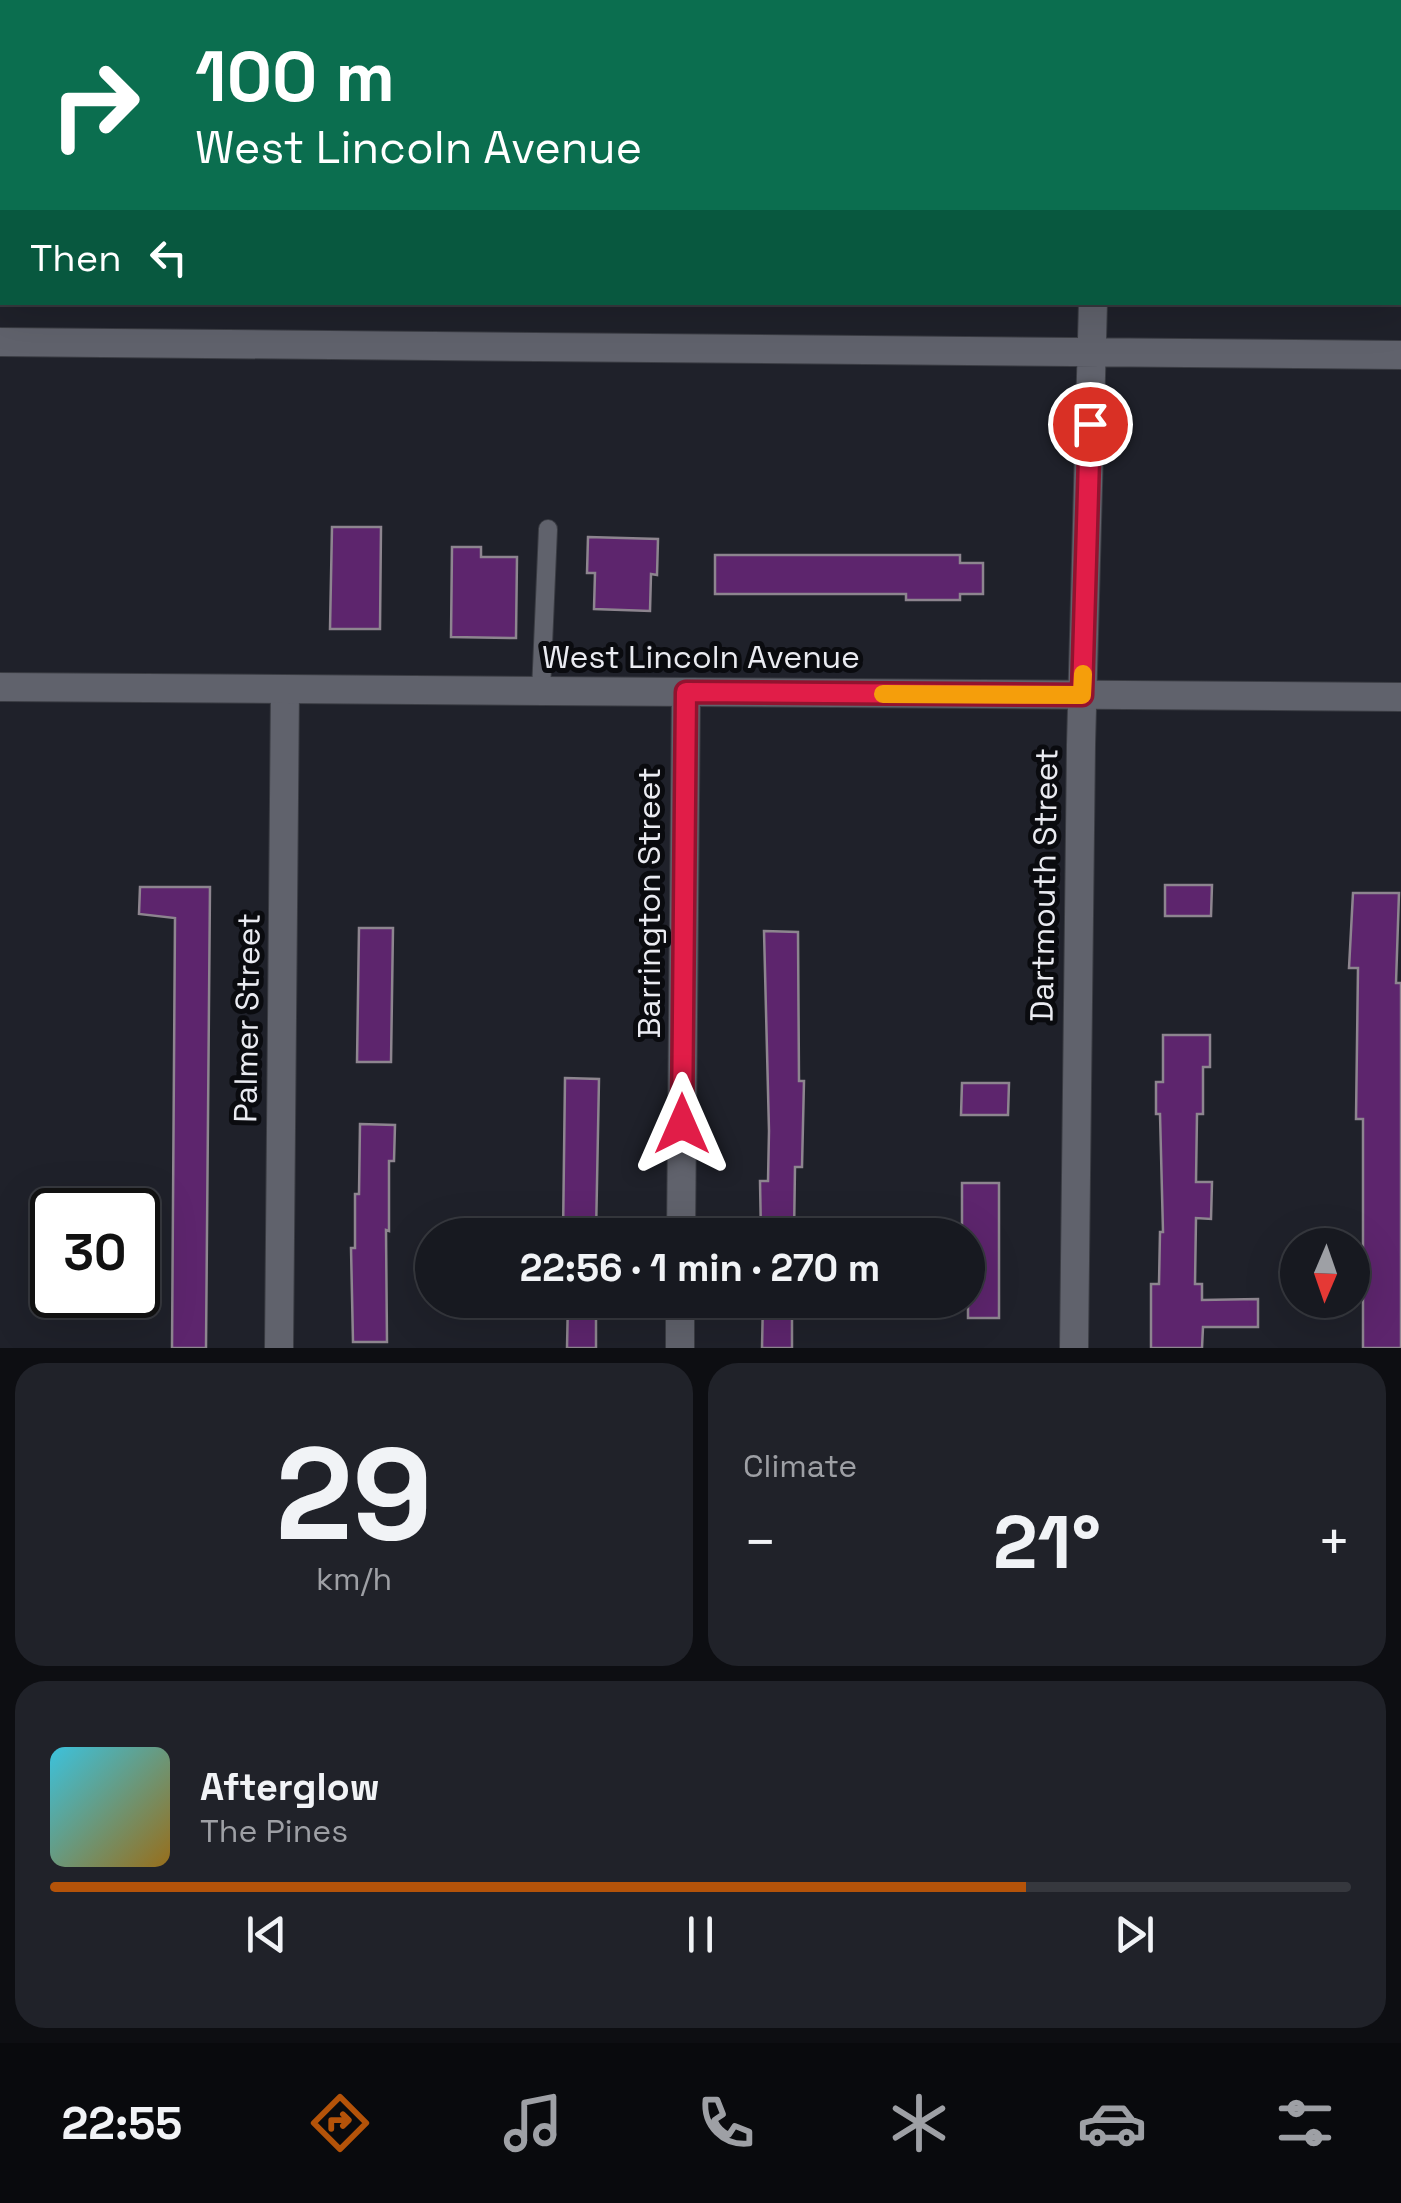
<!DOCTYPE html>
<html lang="en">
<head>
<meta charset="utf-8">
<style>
  :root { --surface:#171920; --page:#202229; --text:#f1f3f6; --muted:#9ea0a5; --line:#36383e; --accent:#b45309 }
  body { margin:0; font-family:"Space Grotesk",sans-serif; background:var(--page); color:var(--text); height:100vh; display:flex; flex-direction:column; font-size:38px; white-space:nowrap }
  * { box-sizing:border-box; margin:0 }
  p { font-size:32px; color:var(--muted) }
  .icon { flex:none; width:55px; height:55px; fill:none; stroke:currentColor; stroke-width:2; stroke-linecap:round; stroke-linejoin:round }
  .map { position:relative; height:1348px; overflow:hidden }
  .drawer { display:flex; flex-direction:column; gap:15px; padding:15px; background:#0d0e12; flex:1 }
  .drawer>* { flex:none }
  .hud { position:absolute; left:0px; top:0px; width:1402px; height:305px; box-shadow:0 10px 40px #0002,0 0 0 2px var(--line); background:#0b6e4f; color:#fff; overflow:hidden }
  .needle { width:65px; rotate:182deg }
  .fabs { position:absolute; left:1280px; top:1228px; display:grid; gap:20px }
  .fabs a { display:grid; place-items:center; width:90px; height:90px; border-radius:50%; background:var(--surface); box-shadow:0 10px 40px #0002,0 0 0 2px var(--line); font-size:50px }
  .speed { position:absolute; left:30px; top:1188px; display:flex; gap:20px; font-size:50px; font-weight:700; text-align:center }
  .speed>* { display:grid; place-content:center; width:130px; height:130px; border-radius:50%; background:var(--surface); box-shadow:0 10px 40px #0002,0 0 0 2px var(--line); line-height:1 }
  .speed .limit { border:5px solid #111; border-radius:15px; background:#fff; color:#111 }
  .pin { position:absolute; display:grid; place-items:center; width:85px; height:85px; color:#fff; margin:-42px; border:5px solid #fff; border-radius:50%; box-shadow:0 2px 10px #0007 }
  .me { position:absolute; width:110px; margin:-55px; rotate:0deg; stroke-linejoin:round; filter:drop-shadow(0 0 8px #0008) }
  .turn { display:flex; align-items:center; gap:35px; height:210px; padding:0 30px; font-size:45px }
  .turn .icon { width:130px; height:130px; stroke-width:2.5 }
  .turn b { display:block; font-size:70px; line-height:85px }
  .then { display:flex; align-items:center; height:95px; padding:0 30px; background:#0003; gap:20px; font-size:38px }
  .big { font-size:75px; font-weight:700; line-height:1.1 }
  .drawer .tile { flex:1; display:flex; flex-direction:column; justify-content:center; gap:15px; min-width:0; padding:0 35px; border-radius:30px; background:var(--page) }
  .drawer .dial { align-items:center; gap:0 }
  .dial b { font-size:130px; line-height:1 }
  .song { display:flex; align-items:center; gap:30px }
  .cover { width:120px; height:120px; border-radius:15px; background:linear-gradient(135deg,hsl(190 70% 55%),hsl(40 70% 35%)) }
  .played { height:10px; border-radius:5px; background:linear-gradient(90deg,var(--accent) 75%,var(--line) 75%) }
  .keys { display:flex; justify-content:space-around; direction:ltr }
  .heat { display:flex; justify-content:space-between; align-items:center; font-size:55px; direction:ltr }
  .drawer .tiles { flex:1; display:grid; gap:15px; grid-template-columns:1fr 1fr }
  .tile:last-child { grid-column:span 2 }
  .trip { position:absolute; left:415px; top:1218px; width:570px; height:100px; border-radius:50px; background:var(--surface); box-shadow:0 10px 40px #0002,0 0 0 2px var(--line); font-weight:700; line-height:100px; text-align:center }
  .menu { display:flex; height:160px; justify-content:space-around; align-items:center; background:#090a0d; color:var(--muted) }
  .menu .icon { width:70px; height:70px }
  .menu .on { color:var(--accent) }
  .menu b { font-size:45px; color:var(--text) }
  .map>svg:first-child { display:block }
  .building { fill:#5d256d; stroke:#8d858f; stroke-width:2.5 }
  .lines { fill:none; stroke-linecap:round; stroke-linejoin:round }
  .service-casing { stroke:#3a3c43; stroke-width:20 }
  .minor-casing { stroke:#3a3c43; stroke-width:30 }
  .tertiary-casing { stroke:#3a3c43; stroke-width:30 }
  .service { stroke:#60626c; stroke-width:18 }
  .minor { stroke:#60626c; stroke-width:28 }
  .tertiary { stroke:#60626c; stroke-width:28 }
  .route-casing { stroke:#92132f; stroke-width:25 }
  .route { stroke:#e11d48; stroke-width:18 }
  .slow { stroke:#f59e0b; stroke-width:18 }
  .labels { text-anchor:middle; stroke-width:10; stroke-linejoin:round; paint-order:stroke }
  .street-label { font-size:32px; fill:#eaebf1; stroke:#0a0b0f }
</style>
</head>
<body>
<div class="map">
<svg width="1401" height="1348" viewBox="0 0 1401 1348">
  <rect width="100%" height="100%" fill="#1f212a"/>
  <path class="building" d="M332,527h49l-1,102h-50z
    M588,537l70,2 -1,36 -6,-1 -1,37 -56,-2 1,-36h-8z
    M452,547h29v10h36l-1,81 -65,-1z
    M715,555h245v8h23v31h-23v6h-54v-6h-191z
    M1165,885h47l-1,31h-46z
    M140,887h70l-4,461h-34l3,-430 -36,-4z
    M1353,893h46l-3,90h5v365h-38v-229h-7l2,-151h-9z
    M359,928h34l-2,134h-34z
    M764,931l34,1 1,149h5l-2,86h-7l-1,68h-33l-1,-54h8l1,-50z
    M1163,1035h47v32h-7v47h-6l-1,68h16l-1,37 -15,-1 -1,66h7v16l56,-1v28h-55l-1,21h-51v-64h8l1,-52h3l-3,-118h-4v-32h7z
    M565,1078l34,1 -3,156h-33z
    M962,1083h47l-1,32h-47z
    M360,1124l35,1 -1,36h-5v70l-3,-1 1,112h-34l-2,-94h4v-54h4z
    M962,1183h37v135h-31v-83h-6z
    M568,1300h28v48h-29z
    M763,1300h29v48h-30z"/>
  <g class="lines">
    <g class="service-casing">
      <path id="service" d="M541,691l7,-162"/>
    </g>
    <g class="minor-casing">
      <path id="minor" d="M1101,2v-2
        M0,10h2
        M1400,22h1
        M0,342l1401,13
        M681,1235l5,-543
        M279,1348l6,-659
        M680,1348v-48
        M1074,1348l7,-603 12,-443"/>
    </g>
    <g class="tertiary-casing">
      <path id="tertiary" d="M0,687l1401,10"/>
    </g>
    <use href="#service" class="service"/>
    <use href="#minor" class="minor"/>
    <use href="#tertiary" class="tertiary"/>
  </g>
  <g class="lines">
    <g class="route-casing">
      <path id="route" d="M682,1124l4,-432 396,3 8,-271"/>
    </g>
    <use href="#route" class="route"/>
    <path class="slow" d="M883,694l199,1 1,-21"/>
  </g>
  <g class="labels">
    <g class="street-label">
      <text x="701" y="668">West Lincoln Avenue</text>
      <text transform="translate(1044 885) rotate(-89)" y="11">Dartmouth Street</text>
      <text transform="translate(649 903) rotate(-90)" y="11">Barrington Street</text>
      <text transform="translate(247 1018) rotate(-89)" y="11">Palmer Street</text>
    </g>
  </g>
</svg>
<div class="fabs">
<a><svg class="needle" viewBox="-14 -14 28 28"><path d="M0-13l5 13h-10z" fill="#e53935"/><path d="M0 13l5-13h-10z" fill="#9ea0a5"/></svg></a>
</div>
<div class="speed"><div class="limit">30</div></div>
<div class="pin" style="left:1090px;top:424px;background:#d93025"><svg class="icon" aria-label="arrive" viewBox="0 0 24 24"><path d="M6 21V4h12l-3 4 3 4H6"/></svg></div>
<svg class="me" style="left:682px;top:1124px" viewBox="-20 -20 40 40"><path d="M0-17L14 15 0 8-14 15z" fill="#e11d48" stroke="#fff" stroke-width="4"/></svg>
<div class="trip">22:56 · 1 min · 270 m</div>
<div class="hud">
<div class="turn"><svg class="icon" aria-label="right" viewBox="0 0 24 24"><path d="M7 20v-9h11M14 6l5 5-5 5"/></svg><div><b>100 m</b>West Lincoln Avenue</div></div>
<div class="then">Then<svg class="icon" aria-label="left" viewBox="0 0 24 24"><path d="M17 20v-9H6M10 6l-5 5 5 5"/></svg></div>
</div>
</div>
<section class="drawer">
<div class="tiles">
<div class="tile dial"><b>29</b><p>km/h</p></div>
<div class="tile"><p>Climate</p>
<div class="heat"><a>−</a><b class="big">21°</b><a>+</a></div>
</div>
<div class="tile">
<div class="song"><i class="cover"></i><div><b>Afterglow</b><p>The Pines</p></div></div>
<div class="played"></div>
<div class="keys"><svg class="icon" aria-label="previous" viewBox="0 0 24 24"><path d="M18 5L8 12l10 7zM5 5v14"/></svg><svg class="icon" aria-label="pause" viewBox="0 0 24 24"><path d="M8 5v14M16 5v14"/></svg><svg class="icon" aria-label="next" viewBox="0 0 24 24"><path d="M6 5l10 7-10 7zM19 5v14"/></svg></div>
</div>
</div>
</section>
<nav class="menu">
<b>22:55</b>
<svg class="icon on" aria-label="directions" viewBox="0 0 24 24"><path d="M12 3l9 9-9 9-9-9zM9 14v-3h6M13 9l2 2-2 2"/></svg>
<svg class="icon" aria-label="music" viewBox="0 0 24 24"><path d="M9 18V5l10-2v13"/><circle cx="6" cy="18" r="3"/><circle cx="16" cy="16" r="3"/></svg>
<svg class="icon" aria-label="phone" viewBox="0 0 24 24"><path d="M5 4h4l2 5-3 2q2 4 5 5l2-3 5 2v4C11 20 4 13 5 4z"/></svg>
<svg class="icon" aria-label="climate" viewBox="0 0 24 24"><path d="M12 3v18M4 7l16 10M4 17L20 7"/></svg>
<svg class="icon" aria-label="car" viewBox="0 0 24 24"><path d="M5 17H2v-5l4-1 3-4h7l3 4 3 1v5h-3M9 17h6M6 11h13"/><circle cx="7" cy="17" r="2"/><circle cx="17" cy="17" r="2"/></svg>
<svg class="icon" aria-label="filters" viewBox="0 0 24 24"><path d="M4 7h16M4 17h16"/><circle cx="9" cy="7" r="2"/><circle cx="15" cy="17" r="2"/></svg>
</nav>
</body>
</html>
